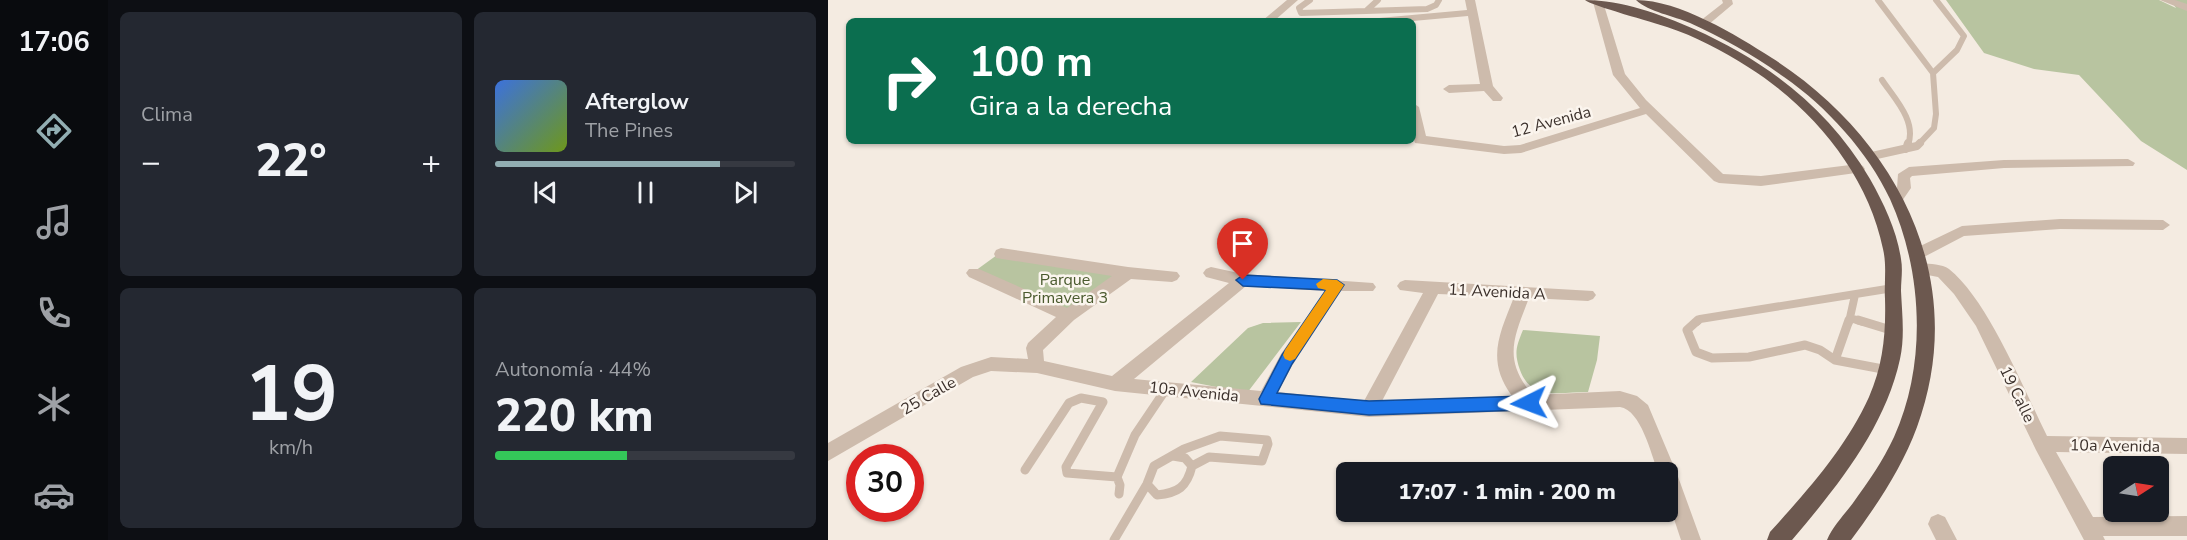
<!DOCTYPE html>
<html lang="es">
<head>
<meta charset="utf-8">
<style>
  :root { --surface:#171b24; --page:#242831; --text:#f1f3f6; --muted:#9ea1a6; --line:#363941; --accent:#92aeb2 }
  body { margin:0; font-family:"Nunito Sans",sans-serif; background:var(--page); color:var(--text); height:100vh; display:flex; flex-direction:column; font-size:22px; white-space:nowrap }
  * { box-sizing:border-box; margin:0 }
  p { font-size:20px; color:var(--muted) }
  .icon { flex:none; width:33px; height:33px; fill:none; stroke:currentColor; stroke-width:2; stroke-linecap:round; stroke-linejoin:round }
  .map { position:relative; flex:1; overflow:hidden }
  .sheet { display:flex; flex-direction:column; gap:12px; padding:12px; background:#0d0f14; width:720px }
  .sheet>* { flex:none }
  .top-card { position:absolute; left:18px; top:18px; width:570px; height:126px; border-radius:9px; box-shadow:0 2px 4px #0004; background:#0b6e4f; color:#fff; overflow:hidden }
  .needle { width:39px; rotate:78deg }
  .controls { position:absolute; left:1275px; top:456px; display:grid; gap:12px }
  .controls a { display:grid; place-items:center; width:66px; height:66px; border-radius:9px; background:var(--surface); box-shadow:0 2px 4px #0004; font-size:30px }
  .speed { position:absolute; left:18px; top:444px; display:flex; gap:12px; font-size:30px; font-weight:700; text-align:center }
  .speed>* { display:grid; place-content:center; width:78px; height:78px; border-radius:50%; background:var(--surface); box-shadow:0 2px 4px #0004; line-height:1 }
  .speed .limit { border:9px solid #d22; background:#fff; color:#111 }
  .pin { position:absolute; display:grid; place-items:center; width:51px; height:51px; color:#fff; margin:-62px -26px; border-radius:50% 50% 50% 0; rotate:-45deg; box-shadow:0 0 6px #0007 }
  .pin .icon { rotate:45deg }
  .me { position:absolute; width:66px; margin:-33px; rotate:267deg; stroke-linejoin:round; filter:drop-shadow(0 0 4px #0008) }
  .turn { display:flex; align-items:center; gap:21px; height:126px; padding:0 24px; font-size:27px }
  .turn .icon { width:78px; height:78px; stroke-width:2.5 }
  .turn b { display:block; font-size:42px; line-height:51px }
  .big { font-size:45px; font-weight:800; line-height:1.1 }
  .sheet .tile { flex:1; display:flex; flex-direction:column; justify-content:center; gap:9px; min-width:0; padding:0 21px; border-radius:9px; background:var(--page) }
  .sheet .dial { align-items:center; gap:0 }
  .dial b { font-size:78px; line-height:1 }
  .song { display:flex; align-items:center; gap:18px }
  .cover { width:72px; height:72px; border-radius:9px; background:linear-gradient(135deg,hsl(220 70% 55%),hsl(80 70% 35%)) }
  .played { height:6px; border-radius:3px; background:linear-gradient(90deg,var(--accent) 75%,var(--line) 75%) }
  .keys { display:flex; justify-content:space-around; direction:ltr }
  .heat { display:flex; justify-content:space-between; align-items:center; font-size:33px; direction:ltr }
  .charge { height:9px; border-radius:4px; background:linear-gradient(90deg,#34c759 44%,var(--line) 0) }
  .sheet .tiles { flex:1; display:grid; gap:12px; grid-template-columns:repeat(2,1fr) }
  .trip { position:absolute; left:508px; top:462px; width:342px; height:60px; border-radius:9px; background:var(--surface); box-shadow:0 2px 4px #0004; font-weight:800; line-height:60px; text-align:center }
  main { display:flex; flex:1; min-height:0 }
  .menu { display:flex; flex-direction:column; width:108px; justify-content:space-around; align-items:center; background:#090b0e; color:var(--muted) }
  .menu .icon { width:42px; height:42px }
  .menu .selected { color:var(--accent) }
  .menu b { font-size:27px; color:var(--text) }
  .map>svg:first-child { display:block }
  .green { fill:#b8c4a0 }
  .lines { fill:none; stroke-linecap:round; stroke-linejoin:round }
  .service-far2 { stroke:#cdbbac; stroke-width:6 }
  .service-far1 { stroke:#cdbbac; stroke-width:8 }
  .service { stroke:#cdbbac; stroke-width:9 }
  .minor { fill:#cdbbac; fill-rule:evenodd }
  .trunk { fill:#6c584f; fill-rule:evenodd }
  .route { fill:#1a73e8; stroke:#114b97; stroke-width:1.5 }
  .slow { fill:#f59e0b }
  .labels { text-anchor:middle; stroke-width:5; stroke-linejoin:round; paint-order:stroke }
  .street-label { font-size:16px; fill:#3b302b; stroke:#fbf5ee }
  .park-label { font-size:16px; fill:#4a5a2e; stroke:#fbf5ee }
</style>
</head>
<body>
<main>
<nav class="menu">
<b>17:06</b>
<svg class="icon selected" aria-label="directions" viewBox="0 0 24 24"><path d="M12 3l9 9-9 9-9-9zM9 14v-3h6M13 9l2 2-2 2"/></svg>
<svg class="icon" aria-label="music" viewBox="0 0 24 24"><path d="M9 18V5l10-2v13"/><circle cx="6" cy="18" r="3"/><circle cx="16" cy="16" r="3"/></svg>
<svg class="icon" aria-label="phone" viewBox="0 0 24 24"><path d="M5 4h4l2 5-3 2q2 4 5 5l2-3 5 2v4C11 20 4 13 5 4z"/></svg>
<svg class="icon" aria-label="climate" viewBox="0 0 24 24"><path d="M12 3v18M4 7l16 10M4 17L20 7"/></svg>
<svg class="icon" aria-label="car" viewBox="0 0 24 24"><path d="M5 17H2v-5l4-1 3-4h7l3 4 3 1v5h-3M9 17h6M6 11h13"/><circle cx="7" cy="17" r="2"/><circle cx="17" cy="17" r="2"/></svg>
</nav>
<section class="sheet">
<div class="tiles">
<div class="tile"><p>Clima</p>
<div class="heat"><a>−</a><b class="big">22°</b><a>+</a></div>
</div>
<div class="tile">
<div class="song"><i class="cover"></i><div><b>Afterglow</b><p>The Pines</p></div></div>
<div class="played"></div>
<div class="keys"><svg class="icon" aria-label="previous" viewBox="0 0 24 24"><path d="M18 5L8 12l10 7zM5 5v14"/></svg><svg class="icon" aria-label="pause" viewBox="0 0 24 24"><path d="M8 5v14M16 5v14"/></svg><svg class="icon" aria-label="next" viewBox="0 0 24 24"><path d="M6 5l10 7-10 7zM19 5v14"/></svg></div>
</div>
<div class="tile dial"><b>19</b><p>km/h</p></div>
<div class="tile"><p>Autonomía · 44%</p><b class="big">220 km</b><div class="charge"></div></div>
</div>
</section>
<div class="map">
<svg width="1359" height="540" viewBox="0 0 1359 540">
  <rect width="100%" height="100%" fill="#f4ebe1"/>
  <path class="green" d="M1118,0h213l17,8 -6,-8h17v170l-46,-29 -62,-66 -45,-6 -50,-16z
    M169,255l123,20 -52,37 -93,-41z
    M473,322l-54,71 -56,-11 57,-54 15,-5z
    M695,330l77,6 -3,24 -9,32c-27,0 -57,9 -68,-22 -6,-17 -4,-23 3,-40z"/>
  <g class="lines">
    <path class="service-far2" d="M482,0l-11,8 2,5 65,-2 12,-11
      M1050,0l55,73 3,41 -2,14 -16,17
      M538,11l61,-2 9,-4 3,-5
      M1105,73l24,-23 7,-14 -28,-36
      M1054,80c12,18 35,41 26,65"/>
    <path class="service-far1" d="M1078,149l2,-6
      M1044,156l45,-10 3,-3
      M1022,318l13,4
      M869,322l3,-3 193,-31
      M1021,322l6,-27"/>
    <path class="service" d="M870,320l-11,10 9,22 16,6 37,-1 56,-12 15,5 15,10 53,10
      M1030,320l36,11
      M1007,360l14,-40
      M345,456l12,2 7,8
      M197,470l44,-67 12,-5 22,4 -37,65 1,6 50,4
      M319,484l10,11c21,-2 30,-8 35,-29
      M291,494l1,-9 -3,-8 18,-42 31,-46
      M286,540l33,-56 7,-18 30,-17 36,-13 47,4 1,4 -6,17 -53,-4 -17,9"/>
    <path class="minor" d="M459,0h11l-24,21h-12z
      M637,0h10l18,86 10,12 -2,3h-8l-9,-10 -35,2 -6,-4 6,-4 31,-1 -12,-68 -55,5h-39l5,-3 88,-8z
      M766,0l9,2 22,72 21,26 77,74 38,2 97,-12 5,2 2,3 -2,3 -102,14 -42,-3 -5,-2 -68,-67 -125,39 -17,1 -89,-11 -2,-6v-34l6,4 7,29 78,10 16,-1 120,-37 -27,-33 -20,-73z
      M894,0h10l1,4 -25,21h-8v-4l23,-18z
      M1332,0h15l12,4v7z
      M1300,159l7,4 -2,3 -129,2 -92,8 -2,2 1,10 -9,13h-10l-2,-3 7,-10 1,-14 11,-7 95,-7z
      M1232,219l103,1 7,5 -7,5 -103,-1 -96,7 -42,22h-10l-2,-4 2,-4 50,-24z
      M173,248l127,19 49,5 3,4 -3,4 -5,2 -41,-3 -57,41 -31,30 1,11 68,15 117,-93 -23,-6 -3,-4 3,-4 5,-2 32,7 130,9 3,4 -3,4h-32l-48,73 -15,28 86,9 59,-108 -23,-3 -3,-4 3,-4 5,-2 188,11 3,4 -3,4 -5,2 -59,-3c-15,39 -27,62 4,97l87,-4 17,5 11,9 29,69 24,66h-20l-13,-39v-29h-10c-7,-18 -17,-62 -38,-65l-251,10 -254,-26 -78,-18 -46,-2 -18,6 -145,84v-18l133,-76 30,-10 37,2 -2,-11 2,-5 28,-26 -87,-40 -3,-4 3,-4h10l88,39 45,-32 -116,-18 -2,-4 2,-4zM418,286l79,5 -44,63 -20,37 -127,-12zM610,294l76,3c-15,38 -28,63 -2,99l-130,5z
      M1094,263c8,1 20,1 27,6 39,31 75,121 98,167l140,2v16l-131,-2 37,65 94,-1v20h-84l2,4h-21l-48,-90 -60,-124 -22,-32 -16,-17 -21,-4 -2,-4 2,-4z
      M1110,514l7,3 12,23h-21l-8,-16 3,-7z"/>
    <path class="trunk" d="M757,0c37,0 75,14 109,29 74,33 135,80 176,150 14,25 27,52 31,80 2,11 0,21 0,32 1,22 4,45 -1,68 -15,69 -63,128 -108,181h-25l3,-8c37,-41 76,-84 99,-135 14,-32 17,-63 16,-98 -1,-17 2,-33 -2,-50 -15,-75 -71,-142 -135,-182 -25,-16 -53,-31 -81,-40 -14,-5 -75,-21 -82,-27z
      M808,0c43,0 100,35 136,58 125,80 199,222 145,369 -15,41 -40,78 -66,113h-24c6,-14 17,-25 26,-37 15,-21 30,-42 41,-66 33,-73 29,-165 -4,-238 -22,-47 -63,-92 -106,-122 -29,-21 -61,-39 -94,-54 -16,-7 -41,-11 -54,-23z"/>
  </g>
  <path class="route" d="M415,275l94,5 7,5 -52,79 -15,29 92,8 160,-5 5,2 2,5 -2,5 -5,2 -160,5 -108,-11 -2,-5 23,-44 44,-65 -83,-4 -7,-6z"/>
  <path class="slow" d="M495,279l14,1 7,5 -49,74 -5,2 -5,-2 -2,-4 2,-5 41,-60 -8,-2 -2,-4z"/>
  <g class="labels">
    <g class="street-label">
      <text transform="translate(723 121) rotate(-15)" y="6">12 Avenida</text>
      <text transform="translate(669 291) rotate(3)" y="6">11 Avenida A</text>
      <text transform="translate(366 391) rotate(6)" y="6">10a Avenida</text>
      <text transform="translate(1190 394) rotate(64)" y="6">19 Calle</text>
      <text transform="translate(100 395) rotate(-30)" y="6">25 Calle</text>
      <text transform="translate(1287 445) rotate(1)" y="6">10a Avenida</text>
    </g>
    <g class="park-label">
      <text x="237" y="285">Parque<tspan x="237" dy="18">Primavera 3</tspan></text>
    </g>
  </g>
</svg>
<div class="controls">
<a><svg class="needle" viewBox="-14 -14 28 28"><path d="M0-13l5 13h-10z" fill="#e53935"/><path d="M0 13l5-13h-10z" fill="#9ea1a6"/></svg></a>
</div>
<div class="speed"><div class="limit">30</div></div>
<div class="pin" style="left:415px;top:280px;background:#d93025"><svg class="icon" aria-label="arrive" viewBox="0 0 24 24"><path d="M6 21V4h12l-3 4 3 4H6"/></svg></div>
<svg class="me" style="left:701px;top:403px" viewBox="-20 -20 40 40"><path d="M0-17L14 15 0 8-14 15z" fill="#1a73e8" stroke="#fff" stroke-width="4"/></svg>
<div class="trip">17:07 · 1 min · 200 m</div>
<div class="top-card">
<div class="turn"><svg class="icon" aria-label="right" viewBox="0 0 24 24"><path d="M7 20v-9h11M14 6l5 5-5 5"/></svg><div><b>100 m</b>Gira a la derecha</div></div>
</div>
</div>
</main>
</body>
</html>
